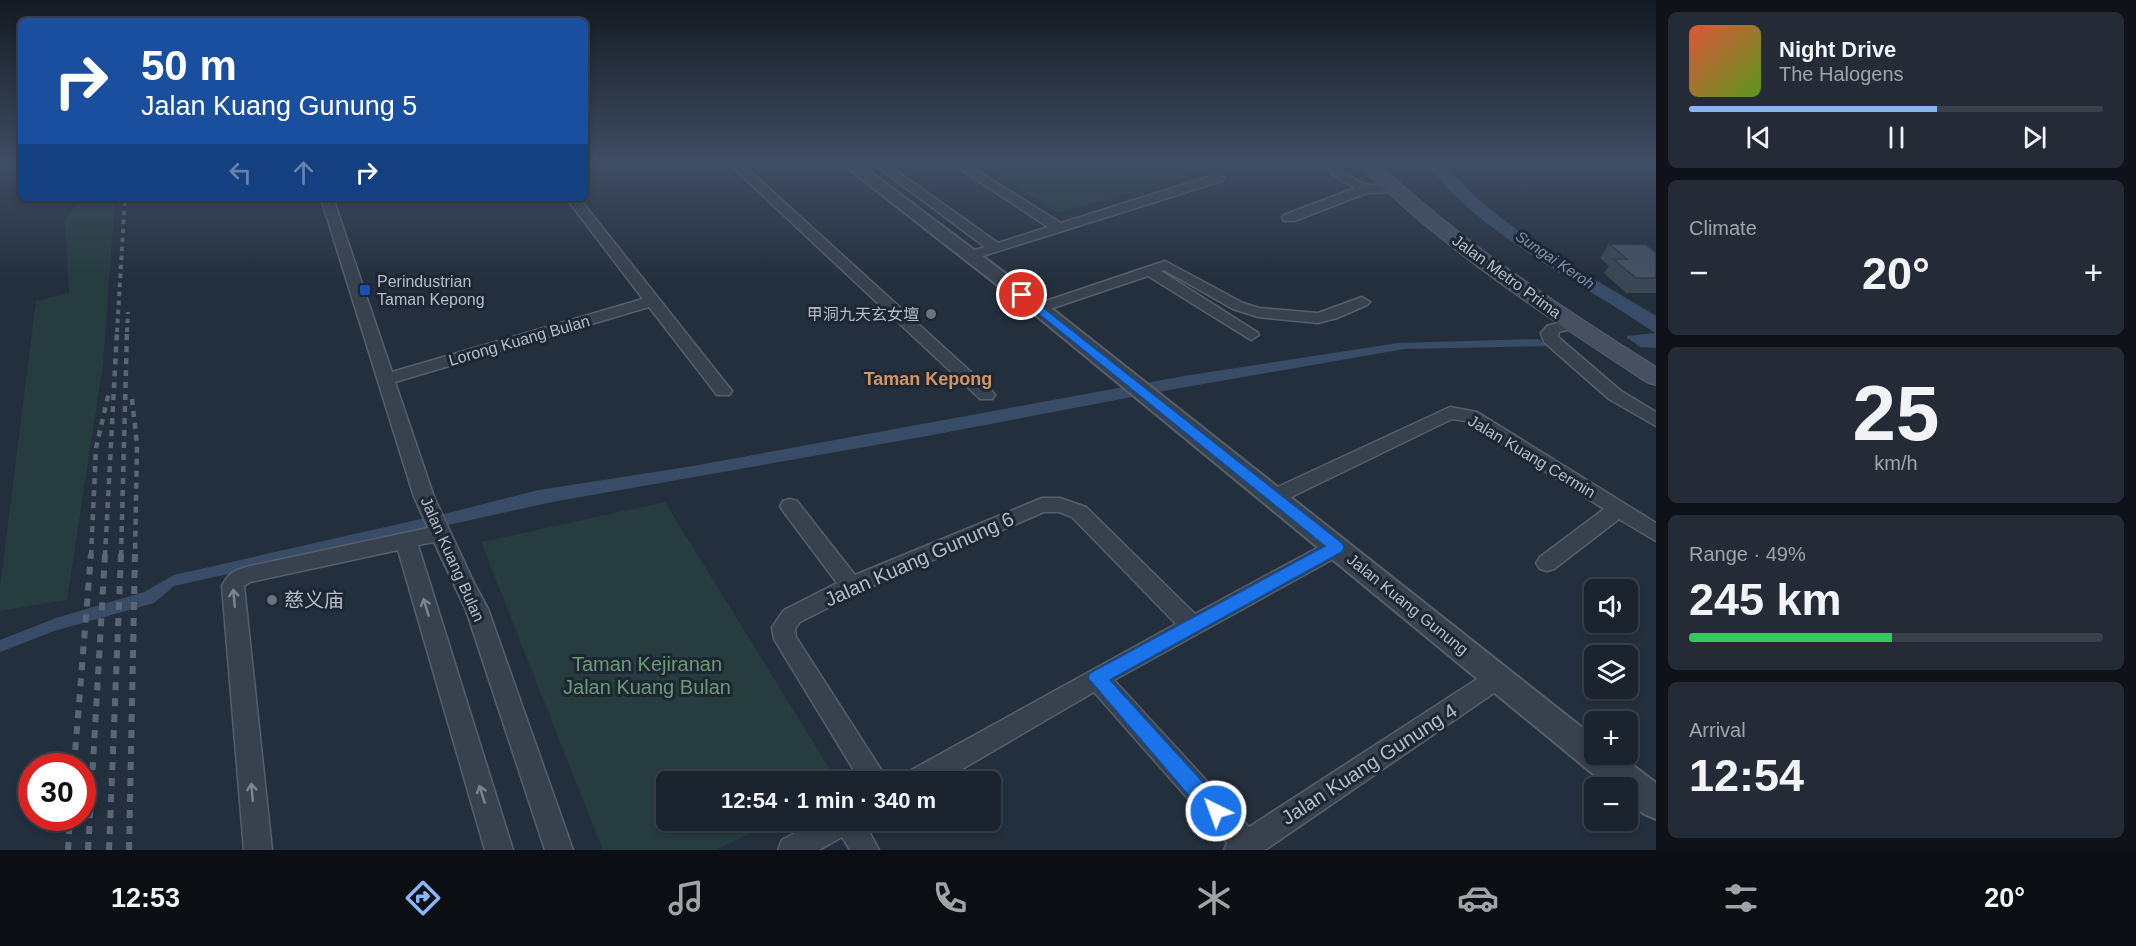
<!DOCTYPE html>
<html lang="en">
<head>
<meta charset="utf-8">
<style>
  :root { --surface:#1b232e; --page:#242b36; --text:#f1f3f6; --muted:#a0a4aa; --line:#39404a; --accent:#8ab4f8 }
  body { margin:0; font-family:Helvetica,"Noto Sans SC",sans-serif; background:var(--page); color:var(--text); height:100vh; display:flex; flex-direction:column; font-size:22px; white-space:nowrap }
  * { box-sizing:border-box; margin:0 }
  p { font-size:20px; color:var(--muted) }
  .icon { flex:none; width:33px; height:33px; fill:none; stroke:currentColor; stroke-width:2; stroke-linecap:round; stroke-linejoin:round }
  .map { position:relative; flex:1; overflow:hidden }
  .details { display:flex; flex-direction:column; gap:12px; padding:12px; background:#0f1319; width:480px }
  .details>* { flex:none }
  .banner { position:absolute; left:18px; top:18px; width:570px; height:183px; border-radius:9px; box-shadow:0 3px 9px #0003,0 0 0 2px var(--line); background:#1a4fa0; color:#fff; overflow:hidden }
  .fabs { position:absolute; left:1584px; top:579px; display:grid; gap:12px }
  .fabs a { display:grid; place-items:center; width:54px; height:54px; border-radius:9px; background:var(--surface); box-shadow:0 3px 9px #0003,0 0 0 2px var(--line); font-size:30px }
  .speed { position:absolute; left:18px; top:753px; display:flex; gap:12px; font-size:30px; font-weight:700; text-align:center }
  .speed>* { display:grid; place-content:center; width:78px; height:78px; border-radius:50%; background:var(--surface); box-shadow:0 3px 9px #0003,0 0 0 2px var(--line); line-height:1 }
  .speed .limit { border:9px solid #d22; background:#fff; color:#111 }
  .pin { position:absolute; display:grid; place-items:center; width:51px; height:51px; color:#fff; margin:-26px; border:3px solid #fff; border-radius:50%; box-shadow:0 2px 6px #0007 }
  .me { position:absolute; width:66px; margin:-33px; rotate:318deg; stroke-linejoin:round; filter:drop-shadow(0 0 4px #0008) }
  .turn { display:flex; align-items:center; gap:21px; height:126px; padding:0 24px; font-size:27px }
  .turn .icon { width:78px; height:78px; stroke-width:2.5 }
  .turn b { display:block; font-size:42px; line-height:51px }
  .lanes { display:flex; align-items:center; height:57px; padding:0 24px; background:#0003; justify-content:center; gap:30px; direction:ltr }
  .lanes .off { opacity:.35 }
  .big { font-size:45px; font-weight:600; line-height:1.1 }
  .details .tile { flex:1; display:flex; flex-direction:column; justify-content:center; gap:9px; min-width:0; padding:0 21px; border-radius:9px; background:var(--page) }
  .details .dial { align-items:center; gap:0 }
  .dial b { font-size:78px; line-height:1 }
  .song { display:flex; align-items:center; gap:18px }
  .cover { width:72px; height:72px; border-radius:9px; background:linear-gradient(135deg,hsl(10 70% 55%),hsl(90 70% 35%)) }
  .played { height:6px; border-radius:3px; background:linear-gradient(90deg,var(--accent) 60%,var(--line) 60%) }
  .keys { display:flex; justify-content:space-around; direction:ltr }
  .heat { display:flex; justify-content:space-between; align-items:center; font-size:33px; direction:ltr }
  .charge { height:9px; border-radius:4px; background:linear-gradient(90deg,#34c759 49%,var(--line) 0) }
  .trip { position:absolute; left:656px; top:771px; width:345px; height:60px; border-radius:9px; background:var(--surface); box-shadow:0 3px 9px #0003,0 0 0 2px var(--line); font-weight:600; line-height:60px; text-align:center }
  .tabs { display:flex; height:96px; justify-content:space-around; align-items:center; background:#0b0e12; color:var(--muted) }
  .tabs .icon { width:42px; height:42px }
  .tabs .on { color:var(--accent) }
  .tabs b { font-size:27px; color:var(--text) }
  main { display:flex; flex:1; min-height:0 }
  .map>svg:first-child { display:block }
  .green { fill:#263c3f }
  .water { fill:#394c67 }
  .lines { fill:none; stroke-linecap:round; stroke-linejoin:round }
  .minor-casing { stroke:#565f6c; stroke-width:3 }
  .tertiary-casing { stroke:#565f6c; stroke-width:4 }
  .secondary-casing { stroke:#565f6c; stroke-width:2 }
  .minor { fill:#38414e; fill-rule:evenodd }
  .tertiary { fill:#38414e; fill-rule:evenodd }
  .secondary { fill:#465061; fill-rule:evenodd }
  .rail-far2 { stroke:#5a6575; stroke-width:4; stroke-dasharray:4.5 4.5; stroke-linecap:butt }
  .rail-far1 { stroke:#5a6575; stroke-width:4.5; stroke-dasharray:6 6; stroke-linecap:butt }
  .rail { stroke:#5a6575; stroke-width:6; stroke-dasharray:8 8; stroke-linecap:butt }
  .wall { fill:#3b4654 }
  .building { fill:#455162; stroke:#303945; stroke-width:1.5 }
  .oneway { stroke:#7c8592 }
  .route { fill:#1a73e8; stroke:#114b97; stroke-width:1.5 }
  .transit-dot { fill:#1a4fb4; stroke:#1d2633; stroke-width:2 }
  .worship-dot { fill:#6b7280; stroke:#1d2633; stroke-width:2 }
  .labels { text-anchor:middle; stroke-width:6; stroke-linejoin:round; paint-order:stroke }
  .far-water-label { font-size:15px; font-style:italic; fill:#7c92b1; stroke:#1d2633 }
  .street-label { font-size:16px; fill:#b4bcc9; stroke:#1d2633 }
  .poi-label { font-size:16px; fill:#b4bcc9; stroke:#1d2633; text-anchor:start }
  .neighbourhood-label { font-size:18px; font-weight:bold; fill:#d59563; stroke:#1d2633 }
  .near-street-label { font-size:20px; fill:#b4bcc9; stroke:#1d2633 }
  .near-poi-label { font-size:20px; fill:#b4bcc9; stroke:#1d2633; text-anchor:start }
  .near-park-label { font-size:20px; fill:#6b9a76; stroke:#1d2633 }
</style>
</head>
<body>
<main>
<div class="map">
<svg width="1656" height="850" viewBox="0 0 1656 850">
  <rect width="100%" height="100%" fill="#242f3e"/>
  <path class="green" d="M979,162h237l1,5 -159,46z
    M71,198h44l-12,166 -36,236 -67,11v-23l36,-287 33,-8 -4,-72 13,-21z
    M665,502l172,279 -171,1v38l111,1 -61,29h-113l-122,-308z"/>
  <path class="water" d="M1424,162h20c51,66 141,110 212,154v32l-15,-1 -14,-9v-2l28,-3c-77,-53 -172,-96 -231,-171z
    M1539,339l7,7 -142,3 -235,41 -242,46 -375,66 -378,84 -20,17 -100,28 -54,21v-12l56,-22 88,-26 30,-17 278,-63 87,-22 154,-24 491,-90 214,-33z"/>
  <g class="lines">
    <g class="minor-casing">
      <path id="minor" d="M727,162h13l252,229 3,4 -3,4h-12z
        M871,162h13l114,81 50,-16 -99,-65h14l98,61 153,-48h8l2,3 -2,3 -252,79 -7,-4 2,-3 20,-6z
        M1322,162h12c9,9 23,21 35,23 11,1 24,-5 32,3l-6,4 -28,1 -73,28h-10l-2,-3 2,-3 71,-27 -20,-11z
        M321,198h12l59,174 251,-73 -77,-101h13l153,193 -3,4h-12l-68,-88 -254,75 39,115 39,84 15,28 85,241h-28l-79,-240 -32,-68 -16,3 95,305h-28l-87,-300 -148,32 -6,4 28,264h-28l-22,-264c6,-12 11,-15 24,-19l182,-39 -14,-31z
        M1165,261l78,42 16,5 59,5 44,-16 8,5 -3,3 -30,13 -19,5 -60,-6 -25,-8 -69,-39 -3,1 96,61 2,3 -8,5 -103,-64 -104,35h-10l-3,-3 3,-3z
        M1572,319l8,5 -2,3 -19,5 -1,5 63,54 35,21v14l-47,-27 -65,-57 -3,-9 6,-7z
        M1450,407l27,5 179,111v18l-37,-22 -65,50 -7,2 -7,-2 -4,-6 4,-6 64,-48 -138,-88 -14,-2 -171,83 -7,2 -7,-2 -3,-5 3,-5z
        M1042,498h18l26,9 109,107 135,-73 7,-2 7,2 3,6 -3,6 -230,127 135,147 242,-157 8,-3 8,3 4,7 -4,7 -242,166h-41l3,-7 -133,-151 -154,90h-38l4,-9 270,-149 -104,-107 -13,-5h-15l-185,80 -59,30 -5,7 1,8 93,145h-28l-87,-143 -2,-12 12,-17 53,-27 -54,-72 -3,-5 3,-5 7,-2 7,2 58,74z
        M818,820h45l16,30h-29l-8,-13 -23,13h-41l4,-10z"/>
    </g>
    <g class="tertiary-casing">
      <path id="tertiary" d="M840,162h17l189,142 548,433v17h24l38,29v36l-12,-5 -16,-13v-13h-18l-35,-29 -543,-447z"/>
    </g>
    <g class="secondary-casing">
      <path id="secondary" d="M1360,162h17c84,80 181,143 279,205v18l-8,-2c-84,-55 -169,-110 -244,-176 -14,-13 -36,-29 -44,-45z"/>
    </g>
    <use href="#minor" class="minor"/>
    <use href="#tertiary" class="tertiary"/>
    <use href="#secondary" class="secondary"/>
    <path class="rail-far2" d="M117,332l8,-134
      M127,332l1,-20"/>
    <path class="rail-far1" d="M132,399l5,45 -2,112
      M91,556l5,-108 13,-56
      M105,556l12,-225
      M121,556l6,-225"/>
    <path class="rail" d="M74,766l17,-212
      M68,850l2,-32
      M88,850l17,-296
      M109,850l12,-296
      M129,850l6,-296"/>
  </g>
  <path class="wall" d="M1609,244l47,9v40h-30l-22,-20 5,-7 -9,-8z"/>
  <path class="building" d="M1609,244l37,1 10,8v25h-20l-23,-19h14z"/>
  <defs><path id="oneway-shaft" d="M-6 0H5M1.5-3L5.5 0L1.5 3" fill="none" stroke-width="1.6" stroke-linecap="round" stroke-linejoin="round" transform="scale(1.5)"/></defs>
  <g class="oneway">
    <use href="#oneway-shaft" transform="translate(234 598) rotate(-95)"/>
    <use href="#oneway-shaft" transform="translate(426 607) rotate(-107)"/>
    <use href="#oneway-shaft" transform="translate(252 792) rotate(-95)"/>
    <use href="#oneway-shaft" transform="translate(482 794) rotate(-107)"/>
  </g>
  <linearGradient id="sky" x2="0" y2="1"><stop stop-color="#141a22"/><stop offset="0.58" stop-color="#3f4d63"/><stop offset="1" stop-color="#3f4d63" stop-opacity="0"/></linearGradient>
  <rect width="1656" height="280" fill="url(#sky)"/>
  <path class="route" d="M1022,291l320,252 2,4 -2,5 -232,128 113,124 3,7 -3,7 -7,2 -8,-2 -120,-140 2,-5 235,-127 -307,-249v-5z"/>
  <rect class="transit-dot" x="359" y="284" width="12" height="12" rx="3"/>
  <g class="worship-dot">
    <circle cx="931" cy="314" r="6"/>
    <circle cx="272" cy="600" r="6"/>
  </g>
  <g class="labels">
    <g class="far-water-label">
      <text transform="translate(1555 260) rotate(34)" y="5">Sungai Keroh</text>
    </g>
    <g class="street-label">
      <text transform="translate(1507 276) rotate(36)" y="6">Jalan Metro Prima</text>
      <text transform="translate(519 340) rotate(-16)" y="6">Lorong Kuang Bulan</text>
      <text transform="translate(1532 456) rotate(31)" y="6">Jalan Kuang Cermin</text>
      <text transform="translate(453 559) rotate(66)" y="6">Jalan Kuang Bulan</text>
      <text transform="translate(1408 604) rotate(39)" y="6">Jalan Kuang Gunung</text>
    </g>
    <g class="poi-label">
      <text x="377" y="287">Perindustrian<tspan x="377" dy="18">Taman Kepong</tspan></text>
      <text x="919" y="320" text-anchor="end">甲洞九天玄女壇</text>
    </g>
    <g class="neighbourhood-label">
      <text x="928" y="385">Taman Kepong</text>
    </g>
    <g class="near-street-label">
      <text transform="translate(919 559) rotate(-24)" y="7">Jalan Kuang Gunung 6</text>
      <text transform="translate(1369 764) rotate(-33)" y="7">Jalan Kuang Gunung 4</text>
    </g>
    <g class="near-poi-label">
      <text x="284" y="607">慈义庙</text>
    </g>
    <g class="near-park-label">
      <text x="647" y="671">Taman Kejiranan<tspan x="647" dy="23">Jalan Kuang Bulan</tspan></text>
    </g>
  </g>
</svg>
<div class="fabs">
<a><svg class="icon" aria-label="sound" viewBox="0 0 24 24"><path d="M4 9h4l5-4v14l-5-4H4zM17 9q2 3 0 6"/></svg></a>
<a><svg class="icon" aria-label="layers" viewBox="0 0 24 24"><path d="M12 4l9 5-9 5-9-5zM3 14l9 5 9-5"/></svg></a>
<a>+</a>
<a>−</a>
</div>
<div class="speed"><div class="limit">30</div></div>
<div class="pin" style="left:1022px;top:295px;background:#d93025"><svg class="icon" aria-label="arrive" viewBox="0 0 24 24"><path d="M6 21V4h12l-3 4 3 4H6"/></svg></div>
<svg class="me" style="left:1216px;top:811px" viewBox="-20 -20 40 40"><circle r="17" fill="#1a73e8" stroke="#fff" stroke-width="3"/><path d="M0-11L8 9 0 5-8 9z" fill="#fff"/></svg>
<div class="trip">12:54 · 1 min · 340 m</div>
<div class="banner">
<div class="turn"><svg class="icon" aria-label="right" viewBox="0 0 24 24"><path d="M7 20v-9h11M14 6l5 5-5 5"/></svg><div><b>50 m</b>Jalan Kuang Gunung 5</div></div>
<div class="lanes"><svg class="icon off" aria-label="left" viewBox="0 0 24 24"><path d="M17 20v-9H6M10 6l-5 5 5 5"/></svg><svg class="icon off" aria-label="ahead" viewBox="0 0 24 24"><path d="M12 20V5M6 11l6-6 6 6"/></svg><svg class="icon" aria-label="right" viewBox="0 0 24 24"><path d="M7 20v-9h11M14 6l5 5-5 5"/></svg></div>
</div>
</div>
<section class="details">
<div class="tile">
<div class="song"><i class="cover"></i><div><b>Night Drive</b><p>The Halogens</p></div></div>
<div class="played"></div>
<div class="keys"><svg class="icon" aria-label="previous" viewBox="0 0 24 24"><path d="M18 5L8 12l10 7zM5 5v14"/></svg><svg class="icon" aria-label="pause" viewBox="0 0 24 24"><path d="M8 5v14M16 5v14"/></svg><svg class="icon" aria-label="next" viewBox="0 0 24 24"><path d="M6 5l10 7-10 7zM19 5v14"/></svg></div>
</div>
<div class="tile"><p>Climate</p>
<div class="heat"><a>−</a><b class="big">20°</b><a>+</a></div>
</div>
<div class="tile dial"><b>25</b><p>km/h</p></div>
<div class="tile"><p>Range · 49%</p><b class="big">245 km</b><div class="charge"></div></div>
<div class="tile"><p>Arrival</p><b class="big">12:54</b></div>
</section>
</main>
<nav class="tabs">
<b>12:53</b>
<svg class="icon on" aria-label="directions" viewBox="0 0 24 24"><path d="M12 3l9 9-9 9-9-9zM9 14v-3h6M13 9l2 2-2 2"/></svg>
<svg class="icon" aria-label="music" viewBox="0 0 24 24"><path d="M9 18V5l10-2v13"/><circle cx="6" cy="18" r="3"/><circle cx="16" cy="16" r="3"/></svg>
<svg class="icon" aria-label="phone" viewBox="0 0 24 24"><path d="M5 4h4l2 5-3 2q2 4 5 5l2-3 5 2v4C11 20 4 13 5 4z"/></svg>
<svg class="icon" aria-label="climate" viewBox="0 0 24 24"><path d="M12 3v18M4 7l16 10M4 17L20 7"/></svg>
<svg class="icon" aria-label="car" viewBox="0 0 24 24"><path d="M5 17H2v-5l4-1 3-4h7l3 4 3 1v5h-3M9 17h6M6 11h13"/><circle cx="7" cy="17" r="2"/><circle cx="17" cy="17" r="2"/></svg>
<svg class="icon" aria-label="filters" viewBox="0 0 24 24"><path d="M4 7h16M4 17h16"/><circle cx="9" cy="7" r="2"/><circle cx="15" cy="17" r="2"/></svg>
<b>20°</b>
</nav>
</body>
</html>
